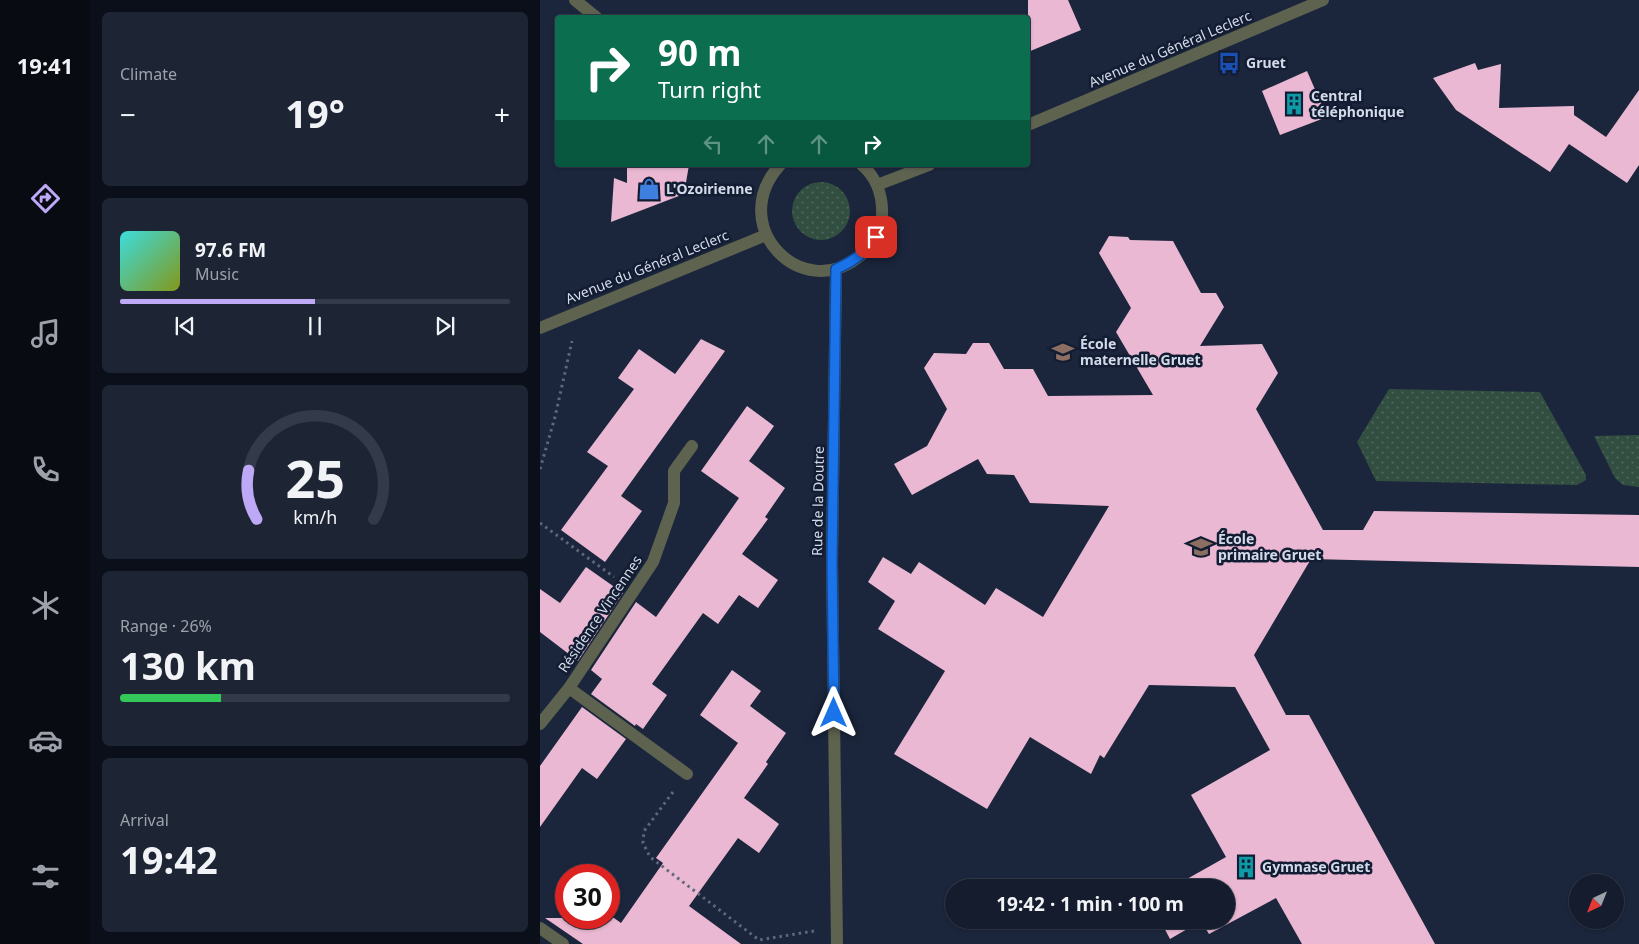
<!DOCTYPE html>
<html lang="en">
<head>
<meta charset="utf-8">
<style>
  :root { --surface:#141c2d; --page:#1d2535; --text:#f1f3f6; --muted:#9da1aa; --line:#333a49; --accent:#bda9f5 }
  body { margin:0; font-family:"Noto Sans",sans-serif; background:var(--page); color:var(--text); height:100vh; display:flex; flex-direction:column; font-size:19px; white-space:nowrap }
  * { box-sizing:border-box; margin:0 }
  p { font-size:16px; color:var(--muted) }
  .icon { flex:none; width:28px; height:28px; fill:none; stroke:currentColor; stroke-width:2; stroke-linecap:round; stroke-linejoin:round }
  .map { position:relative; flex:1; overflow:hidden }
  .drawer { display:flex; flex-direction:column; gap:12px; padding:12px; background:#0b0f19; width:450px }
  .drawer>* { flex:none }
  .top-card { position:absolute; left:15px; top:15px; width:475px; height:152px; border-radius:5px; box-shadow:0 1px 4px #0004,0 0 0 1px var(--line); background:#0b6e4f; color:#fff; overflow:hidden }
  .needle { width:32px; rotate:223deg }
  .tools { position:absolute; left:1029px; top:874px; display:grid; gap:10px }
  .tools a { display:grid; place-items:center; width:55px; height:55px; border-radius:50%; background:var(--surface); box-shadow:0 1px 4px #0004,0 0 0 1px var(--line); font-size:25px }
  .speed { position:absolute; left:15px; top:864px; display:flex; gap:10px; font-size:25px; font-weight:700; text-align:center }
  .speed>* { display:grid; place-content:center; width:65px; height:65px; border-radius:50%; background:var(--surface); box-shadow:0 1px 4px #0004,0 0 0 1px var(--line); line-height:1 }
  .speed .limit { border:8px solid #d22; background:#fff; color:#111 }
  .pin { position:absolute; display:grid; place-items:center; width:42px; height:42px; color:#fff; margin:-21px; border-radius:10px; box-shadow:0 2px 8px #0006 }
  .me { position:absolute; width:55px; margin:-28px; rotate:0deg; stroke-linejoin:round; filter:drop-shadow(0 0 4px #0008) }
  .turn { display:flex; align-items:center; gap:18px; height:105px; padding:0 20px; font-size:22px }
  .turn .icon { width:65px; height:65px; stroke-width:2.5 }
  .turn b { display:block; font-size:35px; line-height:42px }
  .lanes { display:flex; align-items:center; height:48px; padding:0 20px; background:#0003; justify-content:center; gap:25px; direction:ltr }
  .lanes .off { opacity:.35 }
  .big { font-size:38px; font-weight:700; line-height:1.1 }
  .drawer .widget { flex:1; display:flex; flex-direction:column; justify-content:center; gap:8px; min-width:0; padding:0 18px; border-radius:8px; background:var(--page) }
  .drawer .dial { align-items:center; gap:0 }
  .dial svg { height:130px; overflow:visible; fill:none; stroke:var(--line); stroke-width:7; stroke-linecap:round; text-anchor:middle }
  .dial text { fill:var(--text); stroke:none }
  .song { display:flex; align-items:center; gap:15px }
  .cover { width:60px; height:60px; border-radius:8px; background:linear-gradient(135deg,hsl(180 70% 55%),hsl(70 70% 35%)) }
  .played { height:5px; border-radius:2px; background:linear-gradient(90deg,var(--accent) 50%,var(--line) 50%) }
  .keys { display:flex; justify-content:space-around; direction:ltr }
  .heat { display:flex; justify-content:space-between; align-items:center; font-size:28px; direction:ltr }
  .charge { height:8px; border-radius:4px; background:linear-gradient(90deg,#34c759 26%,var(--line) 0) }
  .trip { position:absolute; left:405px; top:879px; width:290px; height:50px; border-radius:25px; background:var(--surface); box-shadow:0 1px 4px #0004,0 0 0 1px var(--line); font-weight:700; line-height:50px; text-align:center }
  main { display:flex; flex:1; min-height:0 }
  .menu { display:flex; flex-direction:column; width:90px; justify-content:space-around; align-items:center; background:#080b12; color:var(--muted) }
  .menu .icon { width:35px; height:35px }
  .menu .active { color:var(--accent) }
  .menu b { font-size:22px; color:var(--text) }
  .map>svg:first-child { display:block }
  .grass { fill:url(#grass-dots) }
  .building { fill:#eab8d2 }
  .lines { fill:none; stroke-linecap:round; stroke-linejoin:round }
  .path { stroke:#5e677b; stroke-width:3; stroke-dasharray:2.5 4; stroke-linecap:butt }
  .minor { stroke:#5e6350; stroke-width:12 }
  .route-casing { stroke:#114b97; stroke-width:12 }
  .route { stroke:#1a73e8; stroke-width:9 }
  .labels { text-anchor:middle; stroke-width:5; stroke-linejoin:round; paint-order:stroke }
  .street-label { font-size:14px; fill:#d3dae9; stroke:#121c32 }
  .poi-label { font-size:14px; font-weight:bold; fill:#d3dae9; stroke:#121c32; text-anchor:start }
</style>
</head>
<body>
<main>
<nav class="menu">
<b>19:41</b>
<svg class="icon active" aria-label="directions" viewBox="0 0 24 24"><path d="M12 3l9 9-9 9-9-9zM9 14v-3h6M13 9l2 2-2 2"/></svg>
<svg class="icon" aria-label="music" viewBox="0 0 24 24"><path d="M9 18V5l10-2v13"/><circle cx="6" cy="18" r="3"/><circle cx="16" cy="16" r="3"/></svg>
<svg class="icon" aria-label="phone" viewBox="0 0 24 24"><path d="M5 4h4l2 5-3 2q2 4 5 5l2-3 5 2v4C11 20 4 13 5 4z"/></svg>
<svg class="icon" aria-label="climate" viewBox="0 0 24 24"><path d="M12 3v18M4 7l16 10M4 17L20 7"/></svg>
<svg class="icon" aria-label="car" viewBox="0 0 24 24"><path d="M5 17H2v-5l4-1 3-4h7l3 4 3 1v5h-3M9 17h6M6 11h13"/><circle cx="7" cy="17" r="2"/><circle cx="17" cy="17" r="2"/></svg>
<svg class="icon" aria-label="filters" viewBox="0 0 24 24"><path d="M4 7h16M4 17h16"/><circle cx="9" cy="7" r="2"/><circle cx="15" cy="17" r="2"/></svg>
</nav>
<section class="drawer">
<div class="widget"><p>Climate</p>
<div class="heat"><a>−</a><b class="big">19°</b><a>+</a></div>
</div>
<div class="widget">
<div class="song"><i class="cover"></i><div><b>97.6 FM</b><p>Music</p></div></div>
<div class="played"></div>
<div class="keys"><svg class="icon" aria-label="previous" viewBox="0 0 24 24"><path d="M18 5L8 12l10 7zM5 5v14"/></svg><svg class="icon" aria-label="pause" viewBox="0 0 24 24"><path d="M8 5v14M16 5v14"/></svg><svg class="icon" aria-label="next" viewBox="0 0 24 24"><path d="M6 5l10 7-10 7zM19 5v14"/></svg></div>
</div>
<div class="widget dial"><svg viewBox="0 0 100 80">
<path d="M14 69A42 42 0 1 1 86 69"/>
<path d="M14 69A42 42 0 0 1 9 39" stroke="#bda9f5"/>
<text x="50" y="56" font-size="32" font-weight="700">25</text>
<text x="50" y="72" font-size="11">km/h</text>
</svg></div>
<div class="widget"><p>Range · 26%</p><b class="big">130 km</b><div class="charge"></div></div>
<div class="widget"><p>Arrival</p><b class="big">19:42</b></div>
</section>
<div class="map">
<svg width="1099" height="944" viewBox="0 0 1099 944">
  <defs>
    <pattern id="grass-dots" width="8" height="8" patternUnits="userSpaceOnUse" patternTransform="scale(1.25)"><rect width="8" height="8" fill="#314e40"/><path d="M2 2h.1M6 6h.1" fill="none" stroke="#4e675c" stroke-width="1.8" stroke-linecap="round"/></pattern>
  </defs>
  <rect width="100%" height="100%" fill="#1b263c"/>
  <path class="grass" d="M252 211a29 29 0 1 1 58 0a29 29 0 1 1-58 0Z
    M849,389l151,3 46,83v5l-9,5 -201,-4 -19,-39z
    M1099,435v52l-16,-2 -8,-7 -21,-42z"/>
  <path class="building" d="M488,0h40l13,30 -53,22z
    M935,63l3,7 23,-6 -2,44 75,-2v9l32,22 33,-47v75l-12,18 -58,-39 -19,28 -94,-62 -23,-32z
    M767,71l20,46 -47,18 -18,-44z
    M87,165h62l-5,29 -73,28 3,-44 13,5z
    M569,236l19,1 2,3 43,1 28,52h15l8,14 -24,39 62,-2 16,29 -22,36 67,121h40l11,-19 265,4v52l-328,-8 -57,96 32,60h23l126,229h-133l-26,-46 -67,36 -8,-13 -31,18 -10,-19h66v-32h-55l55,-31 -35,-62 79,-45 -35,-63 -86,-2 -45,73 -4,-3 -9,19 -61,-37 -43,72 -93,-55 51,-83 -67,-42 17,-28 -27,-19 15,-25 28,17 8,-12 66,43 11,-17 47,29 66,-111 -79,-3 -16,-28 -27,-1 -9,-15 -66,36 -18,-31 33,-18 20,-37 -23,-41 10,-15 32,1 7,-11h16l15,26h29l15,27 105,-1 -37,-63 15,-24 -32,-55z
    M161,339l24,12 -104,145 21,15 -37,51 -44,-32 47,-64 -21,-14 47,-63 -16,-11 21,-29 36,25z
    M207,406l27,20 -25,35 36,27 -20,29 3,2 -26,35 36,26 -20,28 -19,-13 -21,29 -15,-11 -51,71 15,11 -24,34 -7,-5 -1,2 -44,-32 11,-15 -11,-9 45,-68 20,15 83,-119 -38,-27z
    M46,567l37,26 -45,68 -38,-29v-43l20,14z
    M192,670l29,21 -11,15 36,27 -20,29 2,2 -24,34 35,26 -20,29 -21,-15 -49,68 52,38h-158l-38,-26h69l7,5 42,-60 -7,-5 82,-115 -38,-28z
    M42,707l44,32 -29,40 -15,-11 -42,59v-61z"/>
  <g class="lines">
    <path class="path" d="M0,469l15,-52 17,-76
      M0,523l74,54
      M133,792l-29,39 -1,12 7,14 109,83 55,-9"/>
    <path class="minor" d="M35,0l22,18
      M488,125l295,-125
      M240,165c-55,61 22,139 80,91 11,-9 21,-25 22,-40 1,-19 -5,-38 -20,-51
      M337,185l52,-20
      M296,269l-4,293 5,382
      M0,328l226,-93
      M29,688l118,86
      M0,724l29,-36 84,-126 21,-59v-32l18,-25
      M0,928l23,16"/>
  </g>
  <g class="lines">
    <g class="route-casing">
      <path id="route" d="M294,713l-2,-151 4,-293c18,-8 29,-16 40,-32"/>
    </g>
    <use href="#route" class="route"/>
  </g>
  <defs>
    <g id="bus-bare" transform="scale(1.725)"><path d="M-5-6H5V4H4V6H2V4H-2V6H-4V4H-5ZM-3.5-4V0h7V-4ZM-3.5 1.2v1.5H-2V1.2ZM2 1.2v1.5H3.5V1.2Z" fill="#1a4fb4" stroke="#121c32" stroke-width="2.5" paint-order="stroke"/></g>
    <g id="building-bare" transform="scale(1.725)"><path d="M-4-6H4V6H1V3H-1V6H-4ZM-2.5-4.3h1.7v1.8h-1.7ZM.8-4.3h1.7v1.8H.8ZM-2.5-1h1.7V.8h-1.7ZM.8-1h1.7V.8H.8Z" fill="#0f9aa8" stroke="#121c32" stroke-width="2.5" paint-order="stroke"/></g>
    <g id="shop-bare" transform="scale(1.725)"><path d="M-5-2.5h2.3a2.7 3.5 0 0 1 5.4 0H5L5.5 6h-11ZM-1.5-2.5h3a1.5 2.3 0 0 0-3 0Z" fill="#3f7fe0" stroke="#121c32" stroke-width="2.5" paint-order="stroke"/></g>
    <g id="school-bare" transform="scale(1.725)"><path d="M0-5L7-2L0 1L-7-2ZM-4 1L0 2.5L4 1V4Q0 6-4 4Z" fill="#8d6e63" stroke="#121c32" stroke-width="2.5" paint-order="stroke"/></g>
  </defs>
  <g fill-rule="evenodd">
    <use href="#bus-bare" x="689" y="63"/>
    <use href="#building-bare" x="754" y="104"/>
    <use href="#shop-bare" x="109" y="189"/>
    <use href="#school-bare" x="523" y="352"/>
    <use href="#school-bare" x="661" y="547"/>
    <use href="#building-bare" x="706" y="867"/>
  </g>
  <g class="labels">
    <g class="street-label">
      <text transform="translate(630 49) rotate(-23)" y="5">Avenue du Général Leclerc</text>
      <text transform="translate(107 267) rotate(-22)" y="5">Avenue du Général Leclerc</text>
      <text transform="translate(278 501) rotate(-89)" y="5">Rue de la Doutre</text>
      <text transform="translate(60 614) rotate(-56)" y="5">Résidence Vincennes</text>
    </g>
    <g class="poi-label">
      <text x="706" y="68">Gruet</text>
      <text x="771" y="101">Central<tspan x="771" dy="16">téléphonique</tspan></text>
      <text x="126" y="194">L'Ozoirienne</text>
      <text x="540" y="349">École<tspan x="540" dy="16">maternelle Gruet</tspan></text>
      <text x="678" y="544">École<tspan x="678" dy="16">primaire Gruet</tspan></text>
      <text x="722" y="872">Gymnase Gruet</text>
    </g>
  </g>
</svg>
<div class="tools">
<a><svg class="needle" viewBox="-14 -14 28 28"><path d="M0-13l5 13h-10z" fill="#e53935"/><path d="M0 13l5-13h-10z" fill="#9da1aa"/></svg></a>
</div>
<div class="speed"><div class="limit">30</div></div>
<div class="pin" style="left:336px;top:237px;background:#d93025"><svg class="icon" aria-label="arrive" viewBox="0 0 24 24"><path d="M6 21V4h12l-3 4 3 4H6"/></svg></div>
<svg class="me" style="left:294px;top:713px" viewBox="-20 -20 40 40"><path d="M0-17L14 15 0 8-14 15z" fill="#1a73e8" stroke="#fff" stroke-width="4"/></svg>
<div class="trip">19:42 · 1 min · 100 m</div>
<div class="top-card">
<div class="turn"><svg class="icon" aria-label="right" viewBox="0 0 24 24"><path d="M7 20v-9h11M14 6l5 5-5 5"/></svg><div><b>90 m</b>Turn right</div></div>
<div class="lanes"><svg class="icon off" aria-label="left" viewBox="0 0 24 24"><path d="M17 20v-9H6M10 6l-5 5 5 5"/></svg><svg class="icon off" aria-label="ahead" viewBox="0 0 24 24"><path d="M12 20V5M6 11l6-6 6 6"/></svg><svg class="icon off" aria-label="ahead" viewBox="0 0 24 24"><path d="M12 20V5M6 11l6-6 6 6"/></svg><svg class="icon" aria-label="right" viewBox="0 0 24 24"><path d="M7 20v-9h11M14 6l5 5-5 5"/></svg></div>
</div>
</div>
</main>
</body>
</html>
